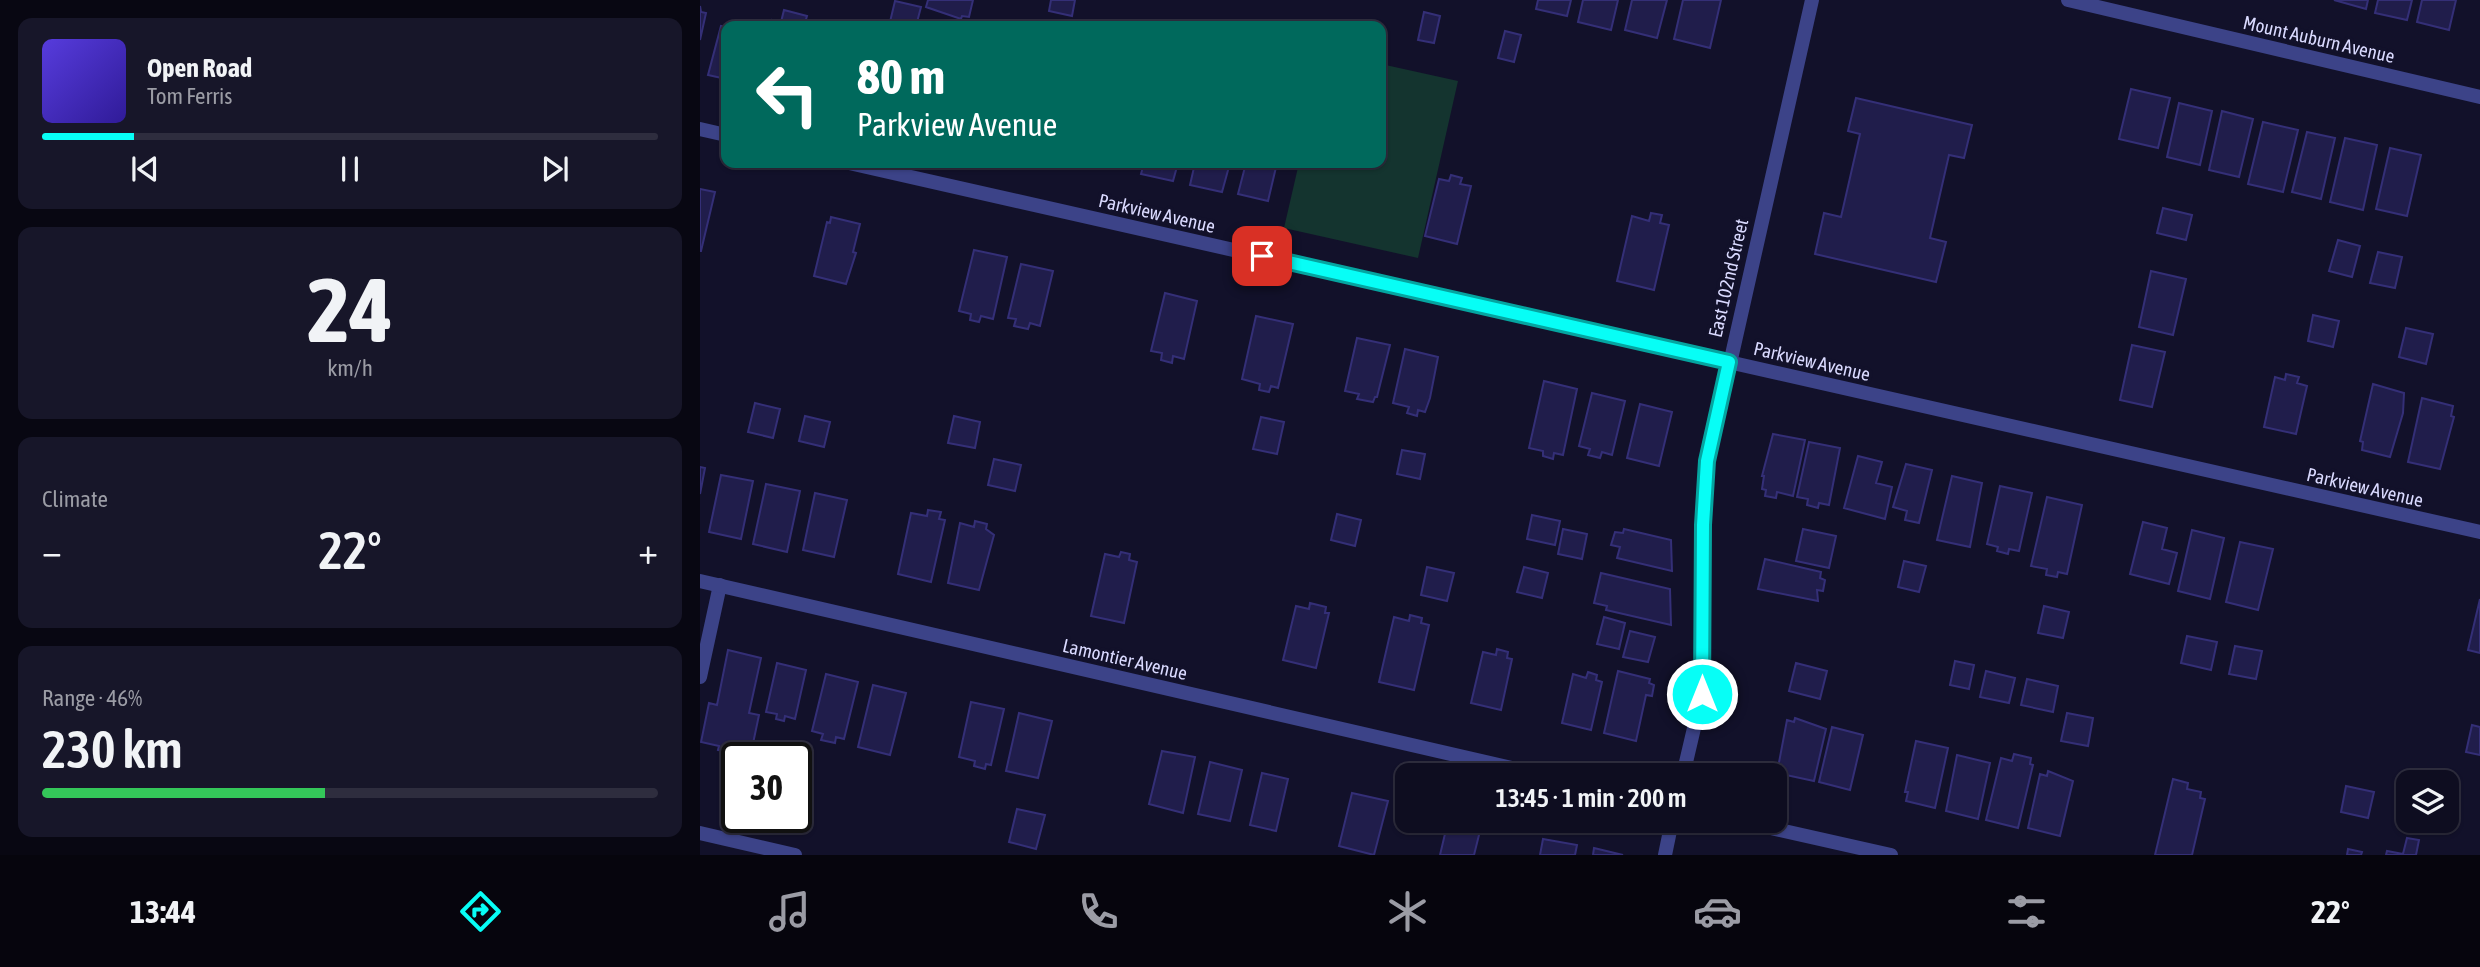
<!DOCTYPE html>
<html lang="en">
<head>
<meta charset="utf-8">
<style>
  :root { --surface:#0e0d20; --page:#171629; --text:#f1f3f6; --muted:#9b9ca5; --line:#2e2d3e; --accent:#07fef6 }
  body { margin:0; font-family:"Asap Condensed",sans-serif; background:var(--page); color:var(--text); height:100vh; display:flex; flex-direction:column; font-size:26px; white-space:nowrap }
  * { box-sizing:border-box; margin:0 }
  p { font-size:23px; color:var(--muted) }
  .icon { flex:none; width:38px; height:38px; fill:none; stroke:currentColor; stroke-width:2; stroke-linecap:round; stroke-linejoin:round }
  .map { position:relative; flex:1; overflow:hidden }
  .details { display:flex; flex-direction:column; gap:18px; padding:18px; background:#080712; width:700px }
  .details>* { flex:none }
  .hud { position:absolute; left:21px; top:21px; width:665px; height:147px; border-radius:14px; box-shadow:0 2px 5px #0004,0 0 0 2px var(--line); background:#00695c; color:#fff; overflow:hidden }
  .tools { position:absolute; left:1696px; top:770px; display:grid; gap:14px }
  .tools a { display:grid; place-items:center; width:63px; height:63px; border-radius:14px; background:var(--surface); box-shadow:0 2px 5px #0004,0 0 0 2px var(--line); font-size:35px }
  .speed { position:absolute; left:21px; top:742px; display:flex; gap:14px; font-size:35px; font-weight:700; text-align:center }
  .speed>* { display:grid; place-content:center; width:91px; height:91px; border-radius:50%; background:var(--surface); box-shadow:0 2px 5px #0004,0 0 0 2px var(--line); line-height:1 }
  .speed .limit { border:4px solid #111; border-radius:10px; background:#fff; color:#111 }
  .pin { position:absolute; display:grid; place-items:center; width:60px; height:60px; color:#fff; margin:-30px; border-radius:14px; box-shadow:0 4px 10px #0006 }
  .me { position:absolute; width:77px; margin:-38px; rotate:0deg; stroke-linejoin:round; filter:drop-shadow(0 0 5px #0008) }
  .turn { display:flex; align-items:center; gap:24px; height:147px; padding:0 21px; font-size:32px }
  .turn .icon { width:91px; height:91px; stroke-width:2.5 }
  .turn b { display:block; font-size:49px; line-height:60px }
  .big { font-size:52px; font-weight:600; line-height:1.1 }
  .details .tile { flex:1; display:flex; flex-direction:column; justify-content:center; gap:10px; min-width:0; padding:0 24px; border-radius:14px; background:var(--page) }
  .details .dial { align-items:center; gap:0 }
  .dial b { font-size:91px; line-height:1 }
  .song { display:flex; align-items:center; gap:21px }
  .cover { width:84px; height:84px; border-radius:10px; background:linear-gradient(135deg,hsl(250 70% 55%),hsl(250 70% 35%)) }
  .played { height:7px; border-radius:4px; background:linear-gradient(90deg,var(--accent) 15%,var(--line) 15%) }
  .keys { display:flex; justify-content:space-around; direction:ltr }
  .heat { display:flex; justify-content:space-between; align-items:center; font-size:38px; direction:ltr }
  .charge { height:10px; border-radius:5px; background:linear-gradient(90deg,#34c759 46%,var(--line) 0) }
  .trip { position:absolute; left:695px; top:763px; width:392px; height:70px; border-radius:14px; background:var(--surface); box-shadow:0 2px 5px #0004,0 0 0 2px var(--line); font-weight:600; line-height:70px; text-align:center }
  .tabs { display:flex; height:112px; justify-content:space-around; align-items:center; background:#06050d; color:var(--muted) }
  .tabs .icon { width:49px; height:49px }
  .tabs .on { color:var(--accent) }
  .tabs b { font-size:32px; color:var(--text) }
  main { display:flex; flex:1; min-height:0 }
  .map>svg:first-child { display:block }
  .green { fill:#14342f }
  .building { fill:#201d4b; stroke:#342f77; stroke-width:2 }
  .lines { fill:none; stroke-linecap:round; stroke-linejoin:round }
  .lane { stroke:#3c4388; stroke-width:14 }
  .street { stroke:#3c4388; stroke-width:14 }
  .route-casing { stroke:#05a5a0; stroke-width:18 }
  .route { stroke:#07fef6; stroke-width:12 }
  .labels { text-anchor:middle; stroke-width:7; stroke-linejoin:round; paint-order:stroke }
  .street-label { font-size:19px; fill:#dadaff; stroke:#12112a }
</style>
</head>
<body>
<main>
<section class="details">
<div class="tile">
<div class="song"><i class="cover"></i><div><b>Open Road</b><p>Tom Ferris</p></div></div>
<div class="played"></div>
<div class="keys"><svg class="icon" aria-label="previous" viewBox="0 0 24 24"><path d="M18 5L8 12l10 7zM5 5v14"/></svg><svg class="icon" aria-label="pause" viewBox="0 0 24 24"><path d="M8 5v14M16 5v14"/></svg><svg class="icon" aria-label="next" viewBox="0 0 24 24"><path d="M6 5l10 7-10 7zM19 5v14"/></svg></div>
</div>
<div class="tile dial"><b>24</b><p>km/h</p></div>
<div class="tile"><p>Climate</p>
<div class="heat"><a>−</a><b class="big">22°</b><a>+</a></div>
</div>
<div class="tile"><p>Range · 46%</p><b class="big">230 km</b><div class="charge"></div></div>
</section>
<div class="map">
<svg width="1780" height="855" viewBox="0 0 1780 855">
  <rect width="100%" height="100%" fill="#12112a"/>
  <path class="green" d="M681,64l77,17 -40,177 -134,-30 15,-65h82z"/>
  <path class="building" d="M228,0h45l-4,17 -7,-1 -1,3 -35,-12z
    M351,0h24l-3,16 -23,-5z
    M838,0h33l-4,16 -31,-7z
    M883,0h35l-7,30 -33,-8z
    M932,0h35l-10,38 -32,-8z
    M983,0h38l-11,48 -36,-9z
    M1634,0h34l-2,9z
    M1678,0h34l-5,20 -32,-7z
    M1722,0h34l-7,30 -32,-8z
    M195,1l26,6 -5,19h-27z
    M0,6l1,6 5,1 -6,27z
    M84,10l23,6 -3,10h-33l1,-6 9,2z
    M724,12l16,4 -6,27 -16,-3z
    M21,26l5,1v52l-18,-4z
    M805,31l16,4 -7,27 -16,-4z
    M1431,89l39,9 -12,50 -39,-9z
    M1156,98l116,27 -8,33 -15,-3 -19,83 16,4 -10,40 -121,-28 9,-41 17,4 19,-83 -12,-3z
    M1479,103l33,8 -12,54 -33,-8z
    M1522,111l31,8 -14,58 -30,-7z
    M1563,122l35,8 -15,62 -35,-8z
    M1607,132l28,6 -14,61 -29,-7z
    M1645,138l32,7 -14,65 -33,-8z
    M1690,148l31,7 -14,61 -31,-7z
    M444,163h34l-5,18 -32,-7z
    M495,163h35l-8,29 -32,-7z
    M546,163h31l-9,38 -30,-7z
    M751,175l11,3 -2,6 11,2 -14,58 -32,-8 14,-57 10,2z
    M0,189l15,3 -14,59h-1z
    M1463,208l29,7 -6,25 -29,-7z
    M951,213l11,2 -2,8 9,2 -15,65 -37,-9 15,-65 17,5z
    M131,217l29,7 -7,28 3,1 -10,31 -32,-8 13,-54 3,1z
    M1638,240l22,6 -8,31 -23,-6z
    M274,250l33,7 -14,62 -12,-3 -2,6 -9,-2 1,-6 -12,-3z
    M1678,252l24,5 -7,31 -25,-5z
    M321,264l32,7 -13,55 -10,-3 -2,6 -14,-3 2,-7 -8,-1z
    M1451,271l35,8 -13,56 -34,-8z
    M465,293l32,8 -13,58 -11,-3 -1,7 -11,-3 1,-7 -11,-2z
    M1613,315l26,6 -6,26 -25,-6z
    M556,316l37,8 -15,64 -7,-2 -2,6 -10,-2 1,-6 -18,-5z
    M1706,328l27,6 -7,30 -27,-7z
    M657,338l33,7 -13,52h-2l-2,5 -16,-3 2,-5 -14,-3z
    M1432,345l33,7 -13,55 -32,-7z
    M705,349l33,8 -8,41 -5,14 -7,-2 -1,6 -10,-3 2,-6 -16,-4z
    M1586,374l13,3 -2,6 10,3 -11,48 -32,-7 11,-50 10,3z
    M844,381l33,8 -14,66 -9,-2 -1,6 -10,-3v-5l-14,-3z
    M1673,384l31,9 -1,20 -13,44 -28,-7 1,-8 -3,-1z
    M892,393l33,8 -13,54 -10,-3 -2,6 -12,-3 2,-6 -11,-3z
    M1722,398l31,8 -2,10 3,1 -14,52 -32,-7z
    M55,403l25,6 -7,29 -25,-6z
    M940,404l32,8 -13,54 -32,-8z
    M105,416l25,6 -6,25 -25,-6z
    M254,416l26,6 -5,26 -27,-5z
    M561,417l23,5 -7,32 -24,-5z
    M1073,434l32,6 -12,56 -16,-4 -1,6 -11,-2 1,-6 -4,-1 2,-13h-2z
    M1109,442l31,6 -11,57 -10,-2 -1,5 -11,-3 1,-6 -11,-2z
    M702,450l23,4 -5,25 -23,-5z
    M1158,456l24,6 -6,21 16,4 -7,32 -41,-11z
    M294,459l27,6 -6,26 -27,-6z
    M1206,464l26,6 -13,53 -14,-3 2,-9 -14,-4z
    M0,467l5,1 -5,26z
    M21,475l32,6 -12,58 -32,-7z
    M1252,476l30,7 -12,64 -33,-7z
    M66,484l34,7 -13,61 -34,-8z
    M1300,486l32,7 -13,58 -10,-2 -1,5 -11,-3 1,-4 -11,-3z
    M115,493l32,7 -13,57 -31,-7z
    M1347,497l35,8 -15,69 -9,-2 -1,5 -11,-2 1,-6 -16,-3z
    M228,510l13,2 -2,7 6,1 -14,62 -33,-8 13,-61 16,3z
    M637,514l24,6 -6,26 -24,-6z
    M832,515l28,6 -5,24 -28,-6z
    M275,521l12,3 -1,5 8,6 -15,55 -31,-7 12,-60 14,4z
    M1443,522l24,6 -5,21 15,4 -8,31 -39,-10z
    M863,529l24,5 -5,25 -24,-5z
    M924,529l47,11 1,31 -55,-13 3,-11 -9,-2 4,-13 8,1z
    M1103,529l33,7 -7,32 -33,-7z
    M1492,530l32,8 -14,61 -32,-8z
    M1540,542l33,7 -15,61 -32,-8z
    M421,552l9,2 -1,6 8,2 -13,61 -33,-7 14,-62 14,3z
    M1065,559l56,13 -1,6 5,2 -2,11 -6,-1 1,11 -60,-12z
    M1204,561l22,5 -7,26 -21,-5z
    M727,567l27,6 -7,28 -26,-6z
    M824,567l24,6 -6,25 -25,-6z
    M901,573l69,16 1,36 -65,-15 1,-4 -13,-3z
    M1780,599v54l-12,-3z
    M610,603l16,4 -1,6h4l-13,55 -33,-8 13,-54 13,3z
    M1344,606l25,6 -6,26 -25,-5z
    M710,615l12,3 -1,5 8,2 -15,65 -35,-8 15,-65 15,4z
    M904,617l21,6 -6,26 -22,-5z
    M930,631l25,6 -7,25 -25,-5z
    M1487,636l30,6 -6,28 -30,-7z
    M1535,646l27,5 -6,28 -27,-5z
    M797,649l11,3 -1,6 5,1 -11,51 -30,-7 12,-51 13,3z
    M28,650l33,8 -12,55 10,2 -8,38 -22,-5 -1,4 -10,-2 1,-4 -18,-4 8,-39 8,2z
    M1255,661l19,4 -5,24 -19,-4z
    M77,663l29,7 -11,49 -10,-3 -1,5 -8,-2 1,-5 -11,-2z
    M1096,663l31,8 -7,28 -31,-8z
    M918,671l32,8 -1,4 5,2 -2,11 -6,-1 -10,46 -32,-8z
    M1286,671l29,7 -6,25 -29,-6z
    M888,672l9,3 -1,5 6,2 -11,48 -29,-7 11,-49 13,4z
    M126,674l32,8 -14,57 -8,-2 -1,6 -14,-3 2,-6 -11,-3z
    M1327,679l31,7 -5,26 -32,-7z
    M173,685l33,8 -16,62 -32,-8z
    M271,702l33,7 -13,56 -5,-1 -1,5 -11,-3 1,-5 -16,-4z
    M319,713l33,8 -14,57 -32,-7z
    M1367,713l26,5 -5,28 -27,-5z
    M1095,718l31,11 -12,52 -37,-8 10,-53 7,2z
    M1772,725l8,2v28l-14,-3z
    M1132,727l31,8 -13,55 -31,-8z
    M1216,741l32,7 -13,60 -29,-7 2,-9h-3z
    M462,751l33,6 -12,56 -34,-9z
    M1314,754l17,4 -1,6 3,1 -15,63 -32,-8 15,-62 11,3z
    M1257,755l33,8 -12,56 -32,-8z
    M510,762l32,8 -12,51 -32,-7z
    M1348,771l25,10 -13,55 -32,-8 12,-54 7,2z
    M562,773l26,6 -12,52 -26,-6z
    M1473,779l15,4 -1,6 14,3 -1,6 5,1 -13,56h-37z
    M1646,786l28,6 -6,26 -27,-6z
    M652,793l36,8 -14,54 -35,-9z
    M317,809l28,6 -9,34 -27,-7z
    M748,821l34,2 -8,32h-34z
    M1707,838l12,2 -3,15h-30l1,-4 16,3z
    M843,839l34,6 -2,10h-35z
    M894,848l29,7h-30z
    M1648,849l14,3 -1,3h-14z"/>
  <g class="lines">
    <path class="lane" d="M0,677l20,-92
      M0,833l95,22"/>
    <path class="street" d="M1368,0l412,97
      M0,129l26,6
      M149,163l1631,369
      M0,581l842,194
      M983,775l19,-81 1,-169 5,-64 104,-461
      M1040,821l151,34
      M965,855l7,-34"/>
  </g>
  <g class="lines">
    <g class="route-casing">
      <path id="route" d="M562,256l467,106 -22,99 -4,64 -1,169"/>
    </g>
    <use href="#route" class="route"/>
  </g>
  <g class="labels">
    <g class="street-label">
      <text transform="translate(1619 39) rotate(13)" y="7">Mount Auburn Avenue</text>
      <text transform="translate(457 213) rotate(13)" y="7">Parkview Avenue</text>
      <text transform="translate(1028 278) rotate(-77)" y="7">East 102nd Street</text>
      <text transform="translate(1112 361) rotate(13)" y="7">Parkview Avenue</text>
      <text transform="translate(1665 487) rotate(13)" y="7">Parkview Avenue</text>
      <text transform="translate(425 659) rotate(13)" y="7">Lamontier Avenue</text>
    </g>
  </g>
</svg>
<div class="tools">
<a><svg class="icon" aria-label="layers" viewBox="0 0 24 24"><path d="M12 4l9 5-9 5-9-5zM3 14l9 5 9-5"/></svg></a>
</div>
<div class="speed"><div class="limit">30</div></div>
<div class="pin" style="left:562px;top:256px;background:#d93025"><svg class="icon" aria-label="arrive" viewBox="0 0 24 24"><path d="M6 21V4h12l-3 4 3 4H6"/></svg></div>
<svg class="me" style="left:1002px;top:694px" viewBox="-20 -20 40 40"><circle r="17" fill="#07fef6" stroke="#fff" stroke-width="3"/><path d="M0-11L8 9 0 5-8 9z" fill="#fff"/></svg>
<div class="trip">13:45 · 1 min · 200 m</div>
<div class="hud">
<div class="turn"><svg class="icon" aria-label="left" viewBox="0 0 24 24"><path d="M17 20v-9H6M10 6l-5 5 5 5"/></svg><div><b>80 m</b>Parkview Avenue</div></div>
</div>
</div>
</main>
<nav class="tabs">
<b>13:44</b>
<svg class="icon on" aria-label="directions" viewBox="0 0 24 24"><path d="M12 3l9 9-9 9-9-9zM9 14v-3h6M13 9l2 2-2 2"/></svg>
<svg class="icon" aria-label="music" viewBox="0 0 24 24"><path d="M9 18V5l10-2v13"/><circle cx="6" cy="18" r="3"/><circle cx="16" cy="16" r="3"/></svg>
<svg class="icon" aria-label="phone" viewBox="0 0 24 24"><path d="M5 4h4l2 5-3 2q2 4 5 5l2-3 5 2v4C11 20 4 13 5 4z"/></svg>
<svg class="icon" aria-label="climate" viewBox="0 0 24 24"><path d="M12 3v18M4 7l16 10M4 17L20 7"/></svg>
<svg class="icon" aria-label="car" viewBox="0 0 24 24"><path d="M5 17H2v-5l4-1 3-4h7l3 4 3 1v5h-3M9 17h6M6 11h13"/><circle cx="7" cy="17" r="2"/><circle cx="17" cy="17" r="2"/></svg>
<svg class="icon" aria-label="filters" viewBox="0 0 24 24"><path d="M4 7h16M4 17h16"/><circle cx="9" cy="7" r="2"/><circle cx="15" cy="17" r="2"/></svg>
<b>22°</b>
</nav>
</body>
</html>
